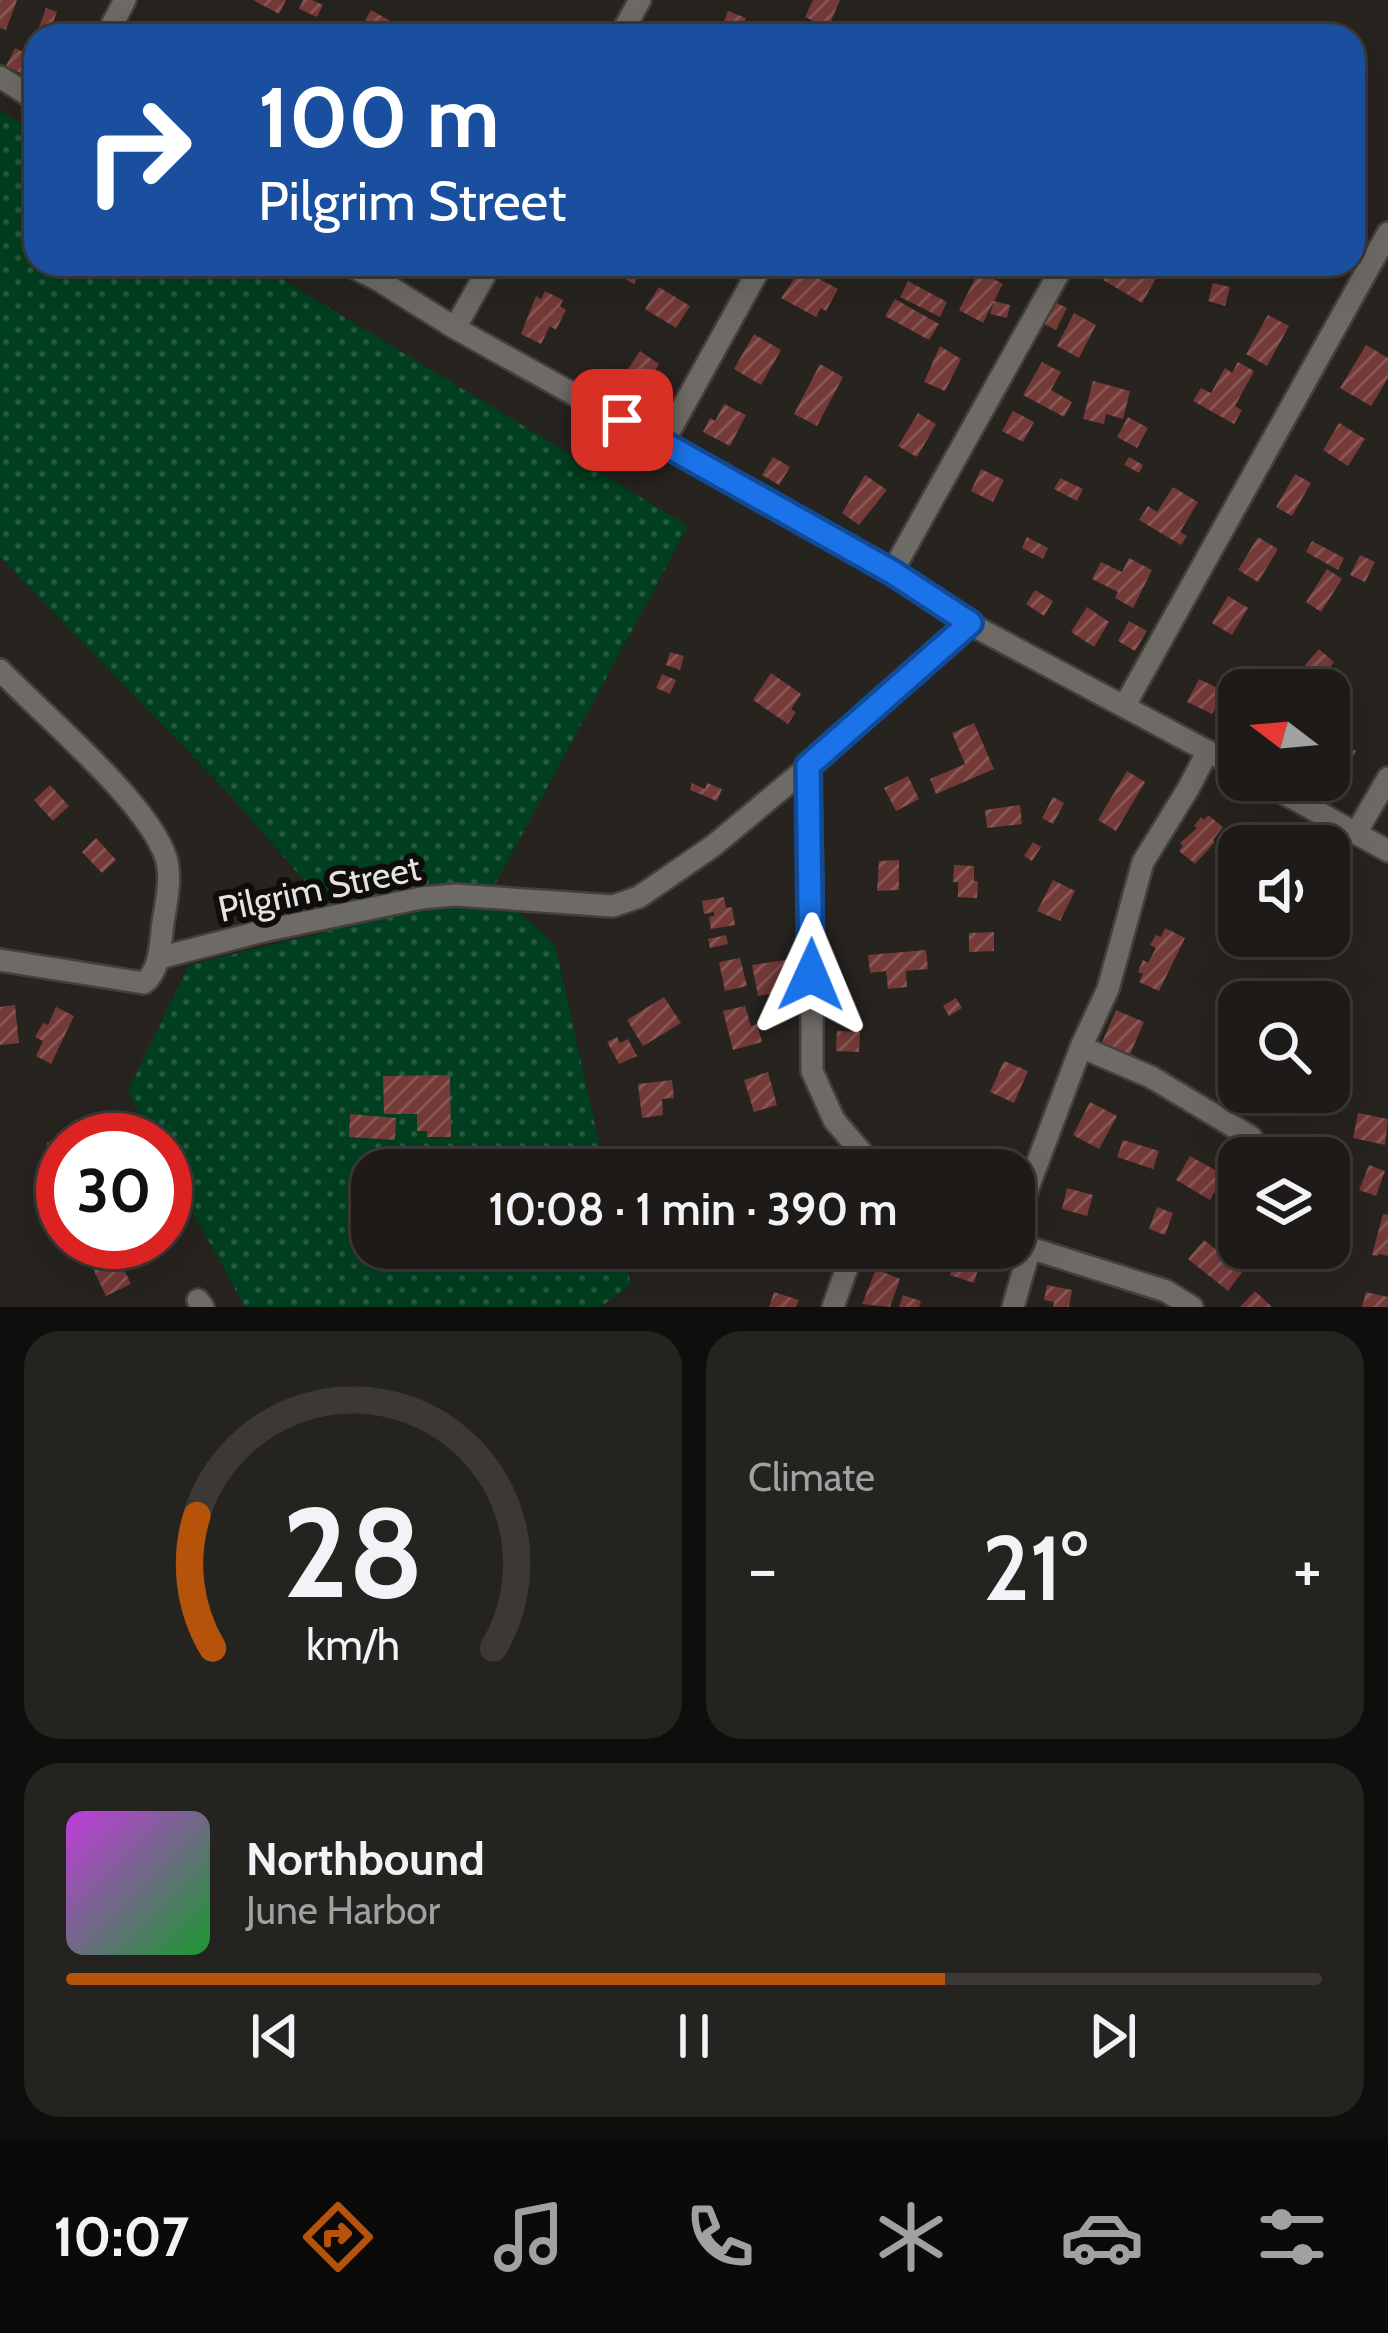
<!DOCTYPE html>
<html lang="en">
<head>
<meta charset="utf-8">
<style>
  :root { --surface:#1d1a17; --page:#252320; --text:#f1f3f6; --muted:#a0a1a1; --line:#3b3836; --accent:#b45309 }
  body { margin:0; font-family:Cabin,sans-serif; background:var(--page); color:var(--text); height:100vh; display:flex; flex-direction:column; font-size:45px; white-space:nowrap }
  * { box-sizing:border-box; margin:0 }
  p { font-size:39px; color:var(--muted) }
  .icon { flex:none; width:66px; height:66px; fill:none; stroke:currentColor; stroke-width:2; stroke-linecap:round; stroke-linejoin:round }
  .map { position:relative; height:1307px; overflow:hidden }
  .drawer { display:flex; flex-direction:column; gap:24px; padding:24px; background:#100e0d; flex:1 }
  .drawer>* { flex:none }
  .hud { position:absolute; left:24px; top:24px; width:1341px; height:252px; border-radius:36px; box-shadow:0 12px 48px #0002,0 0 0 3px var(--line); background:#1a4fa0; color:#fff; overflow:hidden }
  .needle { width:78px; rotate:286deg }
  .tools { position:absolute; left:1218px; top:669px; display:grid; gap:24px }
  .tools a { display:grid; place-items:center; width:132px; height:132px; border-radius:24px; background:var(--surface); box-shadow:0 12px 48px #0002,0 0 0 3px var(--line); font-size:60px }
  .speed { position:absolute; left:36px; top:1113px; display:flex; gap:24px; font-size:60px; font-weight:700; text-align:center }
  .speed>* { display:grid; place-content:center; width:156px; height:156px; border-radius:50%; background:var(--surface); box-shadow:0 12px 48px #0002,0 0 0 3px var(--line); line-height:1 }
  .speed .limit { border:18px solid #d22; background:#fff; color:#111 }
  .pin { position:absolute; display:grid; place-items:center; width:102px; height:102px; color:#fff; margin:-51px; border-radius:24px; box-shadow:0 6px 18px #0006 }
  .me { position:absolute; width:132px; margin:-66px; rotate:1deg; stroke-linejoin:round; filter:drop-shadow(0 0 9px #0008) }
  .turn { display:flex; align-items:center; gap:42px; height:252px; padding:0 36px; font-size:54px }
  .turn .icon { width:156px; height:156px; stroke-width:2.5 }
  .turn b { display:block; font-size:84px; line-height:102px }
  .big { font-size:90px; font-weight:600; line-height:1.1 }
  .drawer .widget { flex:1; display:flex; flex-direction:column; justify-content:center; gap:18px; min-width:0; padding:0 42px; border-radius:36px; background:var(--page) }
  .drawer .dial { align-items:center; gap:0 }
  .dial svg { height:312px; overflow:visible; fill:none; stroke:var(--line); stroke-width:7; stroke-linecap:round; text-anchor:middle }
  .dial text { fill:var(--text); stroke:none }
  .song { display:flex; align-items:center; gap:36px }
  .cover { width:144px; height:144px; border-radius:18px; background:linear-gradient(135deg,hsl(290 70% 55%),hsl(130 70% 35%)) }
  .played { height:12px; border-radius:6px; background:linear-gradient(90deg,var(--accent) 70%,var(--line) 70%) }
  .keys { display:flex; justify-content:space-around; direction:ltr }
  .heat { display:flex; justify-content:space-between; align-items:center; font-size:66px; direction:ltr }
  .drawer .tiles { flex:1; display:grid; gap:24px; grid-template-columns:1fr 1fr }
  .widget:last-child { grid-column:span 2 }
  .trip { position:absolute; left:351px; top:1149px; width:684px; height:120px; border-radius:36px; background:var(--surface); box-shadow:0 12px 48px #0002,0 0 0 3px var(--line); font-weight:600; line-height:120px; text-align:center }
  .menu { display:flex; height:192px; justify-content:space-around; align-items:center; background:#0c0a09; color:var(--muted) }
  .menu .icon { width:84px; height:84px }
  .menu .on { color:var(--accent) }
  .menu b { font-size:54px; color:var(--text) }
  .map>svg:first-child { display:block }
  .grass { fill:url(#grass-dots) }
  .building { fill:url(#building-hatch) }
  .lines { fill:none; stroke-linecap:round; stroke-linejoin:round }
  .minor-casing { stroke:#43403d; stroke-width:26 }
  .minor { stroke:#6e6a66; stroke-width:21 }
  .route-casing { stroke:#114b97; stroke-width:30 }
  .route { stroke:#1a73e8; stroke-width:21 }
  .labels { text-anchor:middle; stroke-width:12; stroke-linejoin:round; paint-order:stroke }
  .street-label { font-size:36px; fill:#e5e2e0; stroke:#0e0d0b }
</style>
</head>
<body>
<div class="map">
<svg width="1388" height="1307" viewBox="0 0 1388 1307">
  <defs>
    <pattern id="grass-dots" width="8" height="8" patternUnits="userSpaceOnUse" patternTransform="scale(3)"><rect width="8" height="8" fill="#003f20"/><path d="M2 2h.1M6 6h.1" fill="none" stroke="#255a40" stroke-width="1.8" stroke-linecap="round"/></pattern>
    <pattern id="building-hatch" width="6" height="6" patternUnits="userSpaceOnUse" patternTransform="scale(3)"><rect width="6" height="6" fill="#743a38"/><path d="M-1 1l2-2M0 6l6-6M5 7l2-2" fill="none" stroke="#885654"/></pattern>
  </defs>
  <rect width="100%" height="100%" fill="#27231f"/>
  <path class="grass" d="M0,111l36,21v132h221l431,262 -195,362 62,57 50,225h-233v78h250l9,36 -30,23h-356l-80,-145v-22h-12l-25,-49 61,-126 144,-35 -5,-22 -97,-112 -231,-239z"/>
  <path class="building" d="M0,0h17l-11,30 -6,-2z
    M253,0h33l-7,14z
    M303,0h9l11,5 -6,12 -18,-8z
    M813,0h27l-12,28 -23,-11z
    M46,8l11,4 -9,24h-4l-7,-3z
    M371,10l23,13 -7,13h-31z
    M728,11l18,7 -7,18h-21z
    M456,23l24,13 -31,-2z
    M15,48l21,10v23l-30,-15z
    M621,264h23l-10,20 -18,-10z
    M1112,264h32l15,9 -17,30 -39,-23z
    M801,269l37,20 -12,22 -5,-3 -5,9 -35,-19z
    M979,271l24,13 -9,17 16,4 -3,13 -17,-4 4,-13 -11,22 -24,-13z
    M908,281l39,21 -7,15 -40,-20z
    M1213,283l17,4 -5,19 -17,-5z
    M659,287l31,19 -14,22 -31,-19z
    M545,291l18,9 -3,6 6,4 -10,20 -6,-4 -9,18 -20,-10 15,-38 5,3z
    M895,299l44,25 -10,16 -44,-24z
    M1051,300l16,8 -11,22 -16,-8z
    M1074,313l22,12 -17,33 -22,-12z
    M1268,315l21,11 -22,40 -21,-12z
    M754,334l27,16 -20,35 -27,-16z
    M1366,345l22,13v20l-17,28 -31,-18z
    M940,346l21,13 -16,32 -21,-9z
    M640,351l19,13 -27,40 -19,-13z
    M1042,362l19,10 -10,18 21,12 -8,15 -41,-22z
    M1238,362l16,9 -19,35 7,4 -8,14 -41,-23 8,-13 10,5 14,-25 7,5z
    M820,364l23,13 -26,49 -23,-12z
    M1093,381l37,10 -7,28 -17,-5 -2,10 -21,-5z
    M724,404l22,11 -16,31 -27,-14 7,-14 5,3z
    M1013,411l21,11 -11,20 -21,-11z
    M918,413l18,11 -19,33 -19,-11z
    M1128,417l20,11 -11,20 -20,-11z
    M1339,423l26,16 -17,27 -25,-16z
    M773,457l17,10 -11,18 -17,-10z
    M1129,457l14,8 -4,8 -15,-8z
    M981,469l23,11 -11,22 -22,-11z
    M1295,474l16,9 -19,33 -16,-9z
    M865,475l22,15 -28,35 -17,-12z
    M1060,478l23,11 -6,12 -23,-12z
    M1173,487l25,15 -18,30 7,4 -6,9 -42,-25 9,-14 9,6z
    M1027,537l21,11 -5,11 -21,-11z
    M1258,537l20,12 -20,33 -20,-12z
    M1312,541l32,17 -6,12 -32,-18z
    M1360,555l15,7 -10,20 -15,-7z
    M1129,558l23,12 -19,38 -18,-10 3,-6 -26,-13 9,-17 21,10z
    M1327,569l15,10 -21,33 -15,-10z
    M1035,590l18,11 -9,15 -18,-12z
    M1228,596l20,12 -16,27 -20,-12z
    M1087,607l22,15 -15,25 -23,-15z
    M1129,621l18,10 -12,20 -17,-10z
    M1319,649l15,13 -14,16 -15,-13z
    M670,652l14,4 -4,14 -14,-5z
    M771,673l30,21 -10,15 5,3 -8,12 -35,-24z
    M662,674l14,6 -6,14 -14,-6z
    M1199,679l25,12 -12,23 -25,-12z
    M974,723l20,46 -58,25 -6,-15 35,-15 -13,-31z
    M1338,741l18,10 -22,39 -18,-10h13v-22z
    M1127,771l18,11 -29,49 -18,-11z
    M908,776l11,23 -23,12 -12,-23z
    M692,783l13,6 2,-6 15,6 -5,12 -27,-11z
    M50,785l19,21 -16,15 -19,-21z
    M1053,797l11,6 -11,21 -11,-6z
    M1020,805l2,19 -35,4 -2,-18z
    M1208,815l15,12 -10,13 2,2 -20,22 -16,-13 4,-5 -3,-3 17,-15 -3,-2 7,-9 3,3z
    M96,838l20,22 -14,13 -20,-21z
    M1033,842l8,5 -9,14 -8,-5z
    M899,860v30l-22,1 2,-30z
    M954,865l20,1v15h4l-1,17 -19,-1v-15h-5z
    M1053,880l22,11 -15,30 -23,-10z
    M724,897l2,11 6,-1 3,18 -24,4 -2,-12 5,-1v-4l-10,2 -2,-13z
    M1165,928l20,10 -26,53 -20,-9 4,-8 -5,-2 5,-12 5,3 8,-15 -6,-3 6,-10 5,2z
    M994,932v19l-25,1v-19z
    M726,935l2,9 -18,4 -2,-9z
    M926,950l2,19 -22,2 1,16 -19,2 -2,-18 -16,2 -2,-18z
    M740,958l7,28 -22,5 -6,-29z
    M791,959l5,30 -38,7 -6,-31z
    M664,997l17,26 -38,23 -16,-26z
    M956,998l6,10 -13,8 -6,-10z
    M15,1005l4,38 -19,2v-38z
    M745,1006l6,20 6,-2 5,18 -29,8 -10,-39z
    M56,1007l18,9 -23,48 -15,-8 7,-15 -8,-4 8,-14 5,2z
    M1116,1010l28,12 -16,37 -28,-12z
    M837,1031l23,1 -1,20 -23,-1z
    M617,1037l3,6 8,-4 9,17 -18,8 -12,-22z
    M1232,1044l7,3v47l-3,7 -19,-7 4,-19 7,2 7,-20 -7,-3z
    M1004,1061l24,10 -14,32 -24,-11z
    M768,1072l9,33 -23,7 -10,-32z
    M450,1075l1,62h-24v-6h-10v-17h-33l-1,-38z
    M672,1080l2,18 -12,1 1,16 -21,3 -4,-34z
    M1090,1102l27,14 -18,33 -26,-14z
    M1358,1113l30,6 -3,26 -32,-7z
    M350,1114l46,4 -1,22 -46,-3z
    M1123,1140l36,11 -6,18 -36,-12z
    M47,1142h16v41h-17z
    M977,1152l19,5 -3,13h-21z
    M1190,1156l34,19 -14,25 -34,-20z
    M1369,1165l16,6 -9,25 -17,-6z
    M1067,1188l26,7 -6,21 -25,-7z
    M1157,1207l16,6 -8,22 -16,-6z
    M1383,1214l5,1v41l-9,-2 -1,2 -6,-1z
    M1204,1240l39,31 -15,20 -40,-32z
    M112,1245l19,39 -25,12 -19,-40z
    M786,1248h27l-10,23 -23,-10z
    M958,1248h26l-10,35 -24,-8z
    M876,1269l24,10 -10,28 -28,-3z
    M1047,1285l25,5 -3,17h-16l1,-5 -10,-2z
    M1255,1291l17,16h-32z
    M774,1292l25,8 -3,7h-27z
    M1366,1292l22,5v10h-26z
    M903,1295l18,6 -2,6h-20z"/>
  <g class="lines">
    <g class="minor-casing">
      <path id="minor" d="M106,36l19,-36
        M620,36l20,-36
        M0,77l36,23
        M347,264l33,17 75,47 437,244 78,52 269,144
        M455,328l36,-64
        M663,443l99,-179
        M892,572l172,-308
        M0,670c43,45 148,132 166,188 6,19 0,46 -3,65 -3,21 -2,46 -19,60l-144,-23
        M1125,705l263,-472
        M809,766l3,118v187l22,49 35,41 14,9
        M1260,780l128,71
        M1356,833l32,-55
        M159,958l104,-27 158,-33 34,-3 158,11 26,-9 74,-51 96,-80 161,-142
        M1081,1047l27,-58 35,-127 45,-73 20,-38
        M1014,1225l67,-178 70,30 100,60
        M1014,1241l16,7 136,43 26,16
        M198,1300l5,7
        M833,1307l21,-59
        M1013,1307l17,-59"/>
    </g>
    <use href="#minor" class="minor"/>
  </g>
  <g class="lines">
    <g class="route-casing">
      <path id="route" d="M622,420l270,152 78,51 -162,143 3,209"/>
    </g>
    <use href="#route" class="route"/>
  </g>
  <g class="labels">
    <g class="street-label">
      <text transform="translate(319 888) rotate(-12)" y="13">Pilgrim Street</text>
    </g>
  </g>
</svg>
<div class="tools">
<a><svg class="needle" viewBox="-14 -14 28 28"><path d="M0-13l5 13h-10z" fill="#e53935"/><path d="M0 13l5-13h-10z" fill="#a0a1a1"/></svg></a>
<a><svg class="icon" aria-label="sound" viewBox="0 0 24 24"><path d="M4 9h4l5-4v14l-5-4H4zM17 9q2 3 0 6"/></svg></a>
<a><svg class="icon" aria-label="search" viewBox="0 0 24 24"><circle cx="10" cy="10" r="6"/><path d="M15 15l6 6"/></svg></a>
<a><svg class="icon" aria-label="layers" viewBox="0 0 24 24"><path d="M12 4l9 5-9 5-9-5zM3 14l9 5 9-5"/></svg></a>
</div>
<div class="speed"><div class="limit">30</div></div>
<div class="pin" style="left:622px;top:420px;background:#d93025"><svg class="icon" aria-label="arrive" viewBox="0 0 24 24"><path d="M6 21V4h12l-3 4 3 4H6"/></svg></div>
<svg class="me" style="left:811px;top:975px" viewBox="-20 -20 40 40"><path d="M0-17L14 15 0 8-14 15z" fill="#1a73e8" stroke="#fff" stroke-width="4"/></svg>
<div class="trip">10:08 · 1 min · 390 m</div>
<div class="hud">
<div class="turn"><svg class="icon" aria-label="right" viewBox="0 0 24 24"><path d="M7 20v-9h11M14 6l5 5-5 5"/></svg><div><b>100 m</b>Pilgrim Street</div></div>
</div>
</div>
<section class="drawer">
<div class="tiles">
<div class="widget dial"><svg viewBox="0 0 100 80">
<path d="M14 69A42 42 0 1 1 86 69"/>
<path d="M14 69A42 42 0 0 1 10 35" stroke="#b45309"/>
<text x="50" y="56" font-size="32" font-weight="700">28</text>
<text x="50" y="72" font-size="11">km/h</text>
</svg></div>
<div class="widget"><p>Climate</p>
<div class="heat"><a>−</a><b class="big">21°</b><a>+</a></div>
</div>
<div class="widget">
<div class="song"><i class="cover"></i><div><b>Northbound</b><p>June Harbor</p></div></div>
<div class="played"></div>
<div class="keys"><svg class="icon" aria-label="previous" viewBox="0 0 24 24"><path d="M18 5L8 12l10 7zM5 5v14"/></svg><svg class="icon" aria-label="pause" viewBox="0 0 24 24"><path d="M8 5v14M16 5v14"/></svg><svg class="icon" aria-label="next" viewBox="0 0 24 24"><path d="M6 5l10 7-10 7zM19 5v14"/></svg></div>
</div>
</div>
</section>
<nav class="menu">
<b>10:07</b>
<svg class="icon on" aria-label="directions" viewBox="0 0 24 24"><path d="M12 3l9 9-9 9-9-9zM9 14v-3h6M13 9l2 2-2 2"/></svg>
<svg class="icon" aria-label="music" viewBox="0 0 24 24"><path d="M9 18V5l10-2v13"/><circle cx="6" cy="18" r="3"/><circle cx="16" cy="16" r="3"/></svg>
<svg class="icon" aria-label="phone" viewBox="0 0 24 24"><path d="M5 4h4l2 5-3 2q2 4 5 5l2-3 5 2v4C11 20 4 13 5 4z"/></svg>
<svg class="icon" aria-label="climate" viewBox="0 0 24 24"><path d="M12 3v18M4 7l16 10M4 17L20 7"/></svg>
<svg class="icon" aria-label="car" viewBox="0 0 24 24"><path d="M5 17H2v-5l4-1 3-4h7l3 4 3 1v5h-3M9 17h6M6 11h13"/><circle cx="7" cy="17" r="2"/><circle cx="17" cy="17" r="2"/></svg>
<svg class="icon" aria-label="filters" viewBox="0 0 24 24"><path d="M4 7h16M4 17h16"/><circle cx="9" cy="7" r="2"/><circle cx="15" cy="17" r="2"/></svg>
</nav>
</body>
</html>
